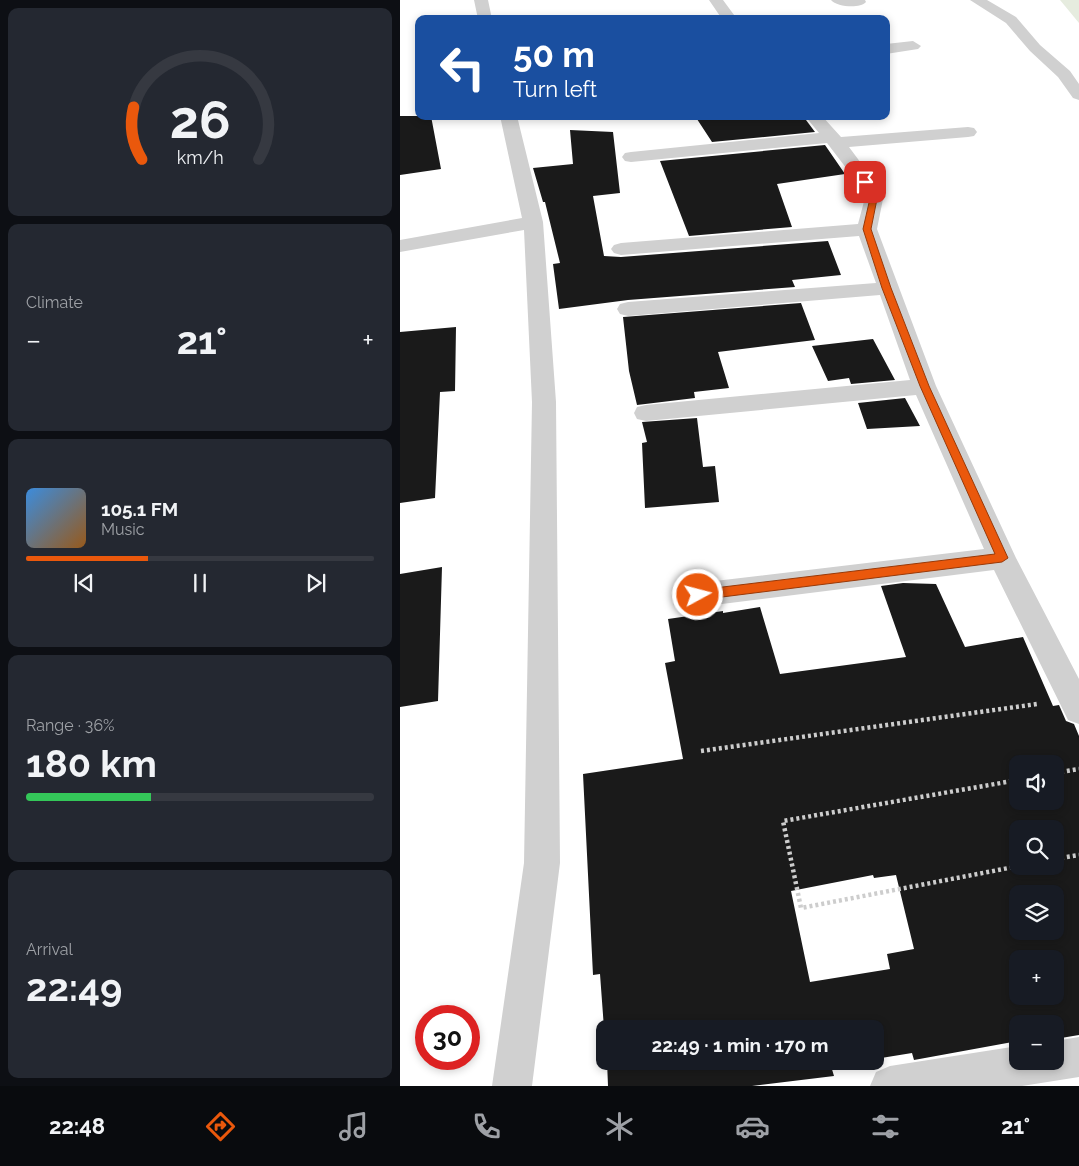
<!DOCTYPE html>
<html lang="en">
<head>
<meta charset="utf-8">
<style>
  :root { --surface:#171b24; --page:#242831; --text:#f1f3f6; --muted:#9ea1a6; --line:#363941; --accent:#ea580c }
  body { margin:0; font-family:Raleway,sans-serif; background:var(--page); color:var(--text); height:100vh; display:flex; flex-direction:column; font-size:19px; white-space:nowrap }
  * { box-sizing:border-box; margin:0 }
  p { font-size:16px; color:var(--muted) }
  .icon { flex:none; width:28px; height:28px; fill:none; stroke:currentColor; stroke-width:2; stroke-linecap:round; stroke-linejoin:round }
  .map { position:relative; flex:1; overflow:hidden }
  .panel { display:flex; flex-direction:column; gap:8px; padding:8px; background:#0d0f14; width:400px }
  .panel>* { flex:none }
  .hud { position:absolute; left:15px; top:15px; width:475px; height:105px; border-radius:10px; box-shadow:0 2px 8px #0003; background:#1a4fa0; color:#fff; overflow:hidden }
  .controls { position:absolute; left:609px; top:755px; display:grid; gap:10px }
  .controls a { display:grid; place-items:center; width:55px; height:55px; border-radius:10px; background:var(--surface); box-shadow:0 2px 8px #0003; font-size:25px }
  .speed { position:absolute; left:15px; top:1005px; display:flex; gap:10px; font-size:25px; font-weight:700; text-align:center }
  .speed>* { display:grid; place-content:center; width:65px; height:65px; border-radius:50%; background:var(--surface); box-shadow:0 2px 8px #0003; line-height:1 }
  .speed .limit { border:8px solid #d22; background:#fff; color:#111 }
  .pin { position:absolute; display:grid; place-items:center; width:42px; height:42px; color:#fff; margin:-21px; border-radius:10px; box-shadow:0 2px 8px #0006 }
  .me { position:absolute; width:55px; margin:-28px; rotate:83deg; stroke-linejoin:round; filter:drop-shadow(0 0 4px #0008) }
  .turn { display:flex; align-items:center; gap:18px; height:105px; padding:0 15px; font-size:22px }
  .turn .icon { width:65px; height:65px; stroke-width:2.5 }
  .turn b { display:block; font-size:35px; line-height:42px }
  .big { font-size:38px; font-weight:700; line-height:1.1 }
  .panel .card { flex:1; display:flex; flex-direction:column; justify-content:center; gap:8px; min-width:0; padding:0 18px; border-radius:10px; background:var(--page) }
  .panel .dial { align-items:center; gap:0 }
  .dial svg { height:130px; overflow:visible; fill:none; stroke:var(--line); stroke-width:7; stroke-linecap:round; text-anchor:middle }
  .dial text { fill:var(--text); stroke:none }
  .song { display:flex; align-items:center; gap:15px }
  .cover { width:60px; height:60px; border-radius:8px; background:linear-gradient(135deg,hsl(210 70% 55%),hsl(30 70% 35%)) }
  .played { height:5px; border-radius:2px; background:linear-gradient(90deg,var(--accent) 35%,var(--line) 35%) }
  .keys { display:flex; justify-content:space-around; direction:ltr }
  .heat { display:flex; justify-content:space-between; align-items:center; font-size:28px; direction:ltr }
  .charge { height:8px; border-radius:4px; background:linear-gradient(90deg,#34c759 36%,var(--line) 0) }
  .trip { position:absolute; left:196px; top:1020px; width:288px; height:50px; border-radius:10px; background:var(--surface); box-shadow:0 2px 8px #0003; font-weight:700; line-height:50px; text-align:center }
  .tabs { display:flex; height:80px; justify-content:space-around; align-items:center; background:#090b0e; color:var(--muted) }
  .tabs .icon { width:35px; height:35px }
  .tabs .active { color:var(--accent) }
  .tabs b { font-size:22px; color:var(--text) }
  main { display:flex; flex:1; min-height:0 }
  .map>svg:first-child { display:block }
  .green { fill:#e6ecdf }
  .building { fill:#1a1a1a; fill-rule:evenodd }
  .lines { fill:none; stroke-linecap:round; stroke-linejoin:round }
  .path { stroke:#cdcdcd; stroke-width:4.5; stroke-dasharray:3 3; stroke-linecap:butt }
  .minor { fill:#d0d0d0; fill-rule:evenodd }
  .route { fill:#ea580c; stroke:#983908 }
</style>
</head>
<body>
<main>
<section class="panel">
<div class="card dial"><svg viewBox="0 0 100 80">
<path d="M14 69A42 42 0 1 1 86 69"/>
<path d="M14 69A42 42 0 0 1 9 37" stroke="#ea580c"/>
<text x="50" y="56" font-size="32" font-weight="700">26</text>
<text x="50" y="72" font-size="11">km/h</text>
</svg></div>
<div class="card"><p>Climate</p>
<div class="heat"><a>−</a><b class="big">21°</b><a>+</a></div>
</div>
<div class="card">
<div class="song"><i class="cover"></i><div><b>105.1 FM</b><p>Music</p></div></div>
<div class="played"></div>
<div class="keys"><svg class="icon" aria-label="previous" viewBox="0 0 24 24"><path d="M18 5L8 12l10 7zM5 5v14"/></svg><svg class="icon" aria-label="pause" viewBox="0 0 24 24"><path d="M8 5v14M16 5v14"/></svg><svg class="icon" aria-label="next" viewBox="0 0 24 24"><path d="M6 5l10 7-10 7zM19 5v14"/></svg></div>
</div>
<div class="card"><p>Range · 36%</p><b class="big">180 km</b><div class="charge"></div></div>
<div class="card"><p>Arrival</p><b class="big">22:49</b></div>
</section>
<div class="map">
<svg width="679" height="1086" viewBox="0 0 679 1086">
  <rect width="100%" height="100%" fill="#fff"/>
  <path class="green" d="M660,0h19v23z"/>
  <path class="building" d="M0,116h31l10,53 -41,6z
    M295,116h108l12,16 -103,10z
    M170,130l43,2 7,61 -27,3 11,60 17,1 207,-16 13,34 -49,5 3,7 -167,13 -69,9 -6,-45 7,-1 -15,-61h-2l-10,-34 40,-4z
    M425,145l20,29 -68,10 15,43 -103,9 -29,-75z
    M401,303l14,37 -97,12 11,36 -35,4 1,6 -58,7 -8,-34 -6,-54z
    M56,327l-1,64 -15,1 -5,106 -35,5v-171z
    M473,339l22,41 -44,4 -2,-6 -21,3 -16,-35z
    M505,398l15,28 -53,3 -9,-26z
    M297,418l6,49 12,-1 4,36 -74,6 -3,-65 5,-1 -5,-20z
    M42,567l-4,134 -38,6v-133z
    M503,583l33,1 29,63 58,-10 30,69 6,-1 7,16 8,3 5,12v299l-24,4v-15h-37v17l-104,19 -2,-7 -37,6v-30h-270v13l-5,-68 -7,1 -10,-201 100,-15 -18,-96 10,-2 -7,-42 55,-8v2l37,-6 20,67 126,-17 -25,-71zM618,764h37v37h-37zM618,829h37v37h-37zM473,875l1,3 22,-3 18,74 -27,5 3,15 -80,13 -19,-91zM618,894h37v37h-37zM618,959h37v37h-37z
    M207,1061h254l-30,5 3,10 -82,10h-144z"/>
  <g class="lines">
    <path class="path" d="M301,751l336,-47
      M655,773l24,-4
      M618,780l-235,41 18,87 218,-42
      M655,859l24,-4"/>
    <path class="minor" d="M74,0h14l4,19h-14z
      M309,0h14l14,19h-15z
      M431,0h34l1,2c-6,7 -29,5 -35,-2z
      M570,0h17l29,17 24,28 30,26 9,13v16l-6,-2 -15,-21 -28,-26 -24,-28z
      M513,41l8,5 -3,3 -32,5v-10z
      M100,116h17l26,106 13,180 4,461 -28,223h-40l32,-223 8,-461 -8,-172 -124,22v-12l122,-22z
      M405,116h17l19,21 127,-10 6,1 3,4 -3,4 -6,1 -119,10 35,47 -7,35 59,157 80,172 63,121v45l-11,-4 -74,-150 -296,37 -10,-4 -4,-8 4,-8 10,-4 286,-34 -68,-154 -270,26 -9,-2 -3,-6 3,-6 9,-2 264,-25 -30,-85 -252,21 -8,-2 -3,-5 3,-5 8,-2 248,-19 -17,-47 -238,19 -7,-2 -3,-4 3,-4 7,-2 237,-19 8,-30 -39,-51 -196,19 -6,-1 -3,-4 3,-4 6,-1 188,-19z
      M679,1037v40l-57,9h-152l6,-14 14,-6 128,-20v15h37v-20z"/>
  </g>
  <path class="route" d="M462,180h6l10,14 -7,35 20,59 38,98 79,172 -6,4 -304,38 -5,-2v-7l5,-1 297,-36 -75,-168 -38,-98 -19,-59 8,-35 -10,-12z"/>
</svg>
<div class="controls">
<a><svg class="icon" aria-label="sound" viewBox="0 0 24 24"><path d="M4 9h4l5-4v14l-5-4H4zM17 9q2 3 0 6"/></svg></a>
<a><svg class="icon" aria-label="search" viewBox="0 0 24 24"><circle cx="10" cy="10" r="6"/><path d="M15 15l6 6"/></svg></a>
<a><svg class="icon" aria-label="layers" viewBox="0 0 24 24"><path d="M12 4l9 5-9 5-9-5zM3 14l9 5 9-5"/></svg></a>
<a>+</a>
<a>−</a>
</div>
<div class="speed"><div class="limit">30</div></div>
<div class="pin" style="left:465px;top:182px;background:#d93025"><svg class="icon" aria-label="arrive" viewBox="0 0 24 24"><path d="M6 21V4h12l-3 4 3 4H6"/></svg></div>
<svg class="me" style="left:298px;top:595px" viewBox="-20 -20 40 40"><circle r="17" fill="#ea580c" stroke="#fff" stroke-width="3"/><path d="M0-11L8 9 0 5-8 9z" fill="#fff"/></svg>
<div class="trip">22:49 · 1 min · 170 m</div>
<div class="hud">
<div class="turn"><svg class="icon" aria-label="left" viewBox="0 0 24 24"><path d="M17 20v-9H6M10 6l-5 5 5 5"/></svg><div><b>50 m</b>Turn left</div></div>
</div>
</div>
</main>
<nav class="tabs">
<b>22:48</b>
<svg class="icon active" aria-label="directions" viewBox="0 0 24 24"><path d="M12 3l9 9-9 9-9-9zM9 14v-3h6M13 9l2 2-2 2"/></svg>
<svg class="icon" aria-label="music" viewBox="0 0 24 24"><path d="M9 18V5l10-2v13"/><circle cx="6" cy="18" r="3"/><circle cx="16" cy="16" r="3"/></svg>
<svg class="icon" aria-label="phone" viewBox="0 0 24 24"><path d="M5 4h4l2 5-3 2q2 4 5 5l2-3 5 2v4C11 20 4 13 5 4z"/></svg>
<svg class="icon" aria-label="climate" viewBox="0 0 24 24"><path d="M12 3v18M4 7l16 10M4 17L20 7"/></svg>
<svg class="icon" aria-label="car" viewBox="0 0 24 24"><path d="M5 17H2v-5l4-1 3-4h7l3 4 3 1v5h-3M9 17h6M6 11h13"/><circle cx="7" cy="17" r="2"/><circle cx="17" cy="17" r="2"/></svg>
<svg class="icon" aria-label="filters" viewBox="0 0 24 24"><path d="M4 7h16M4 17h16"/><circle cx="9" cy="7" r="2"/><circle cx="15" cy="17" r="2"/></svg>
<b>21°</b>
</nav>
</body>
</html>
